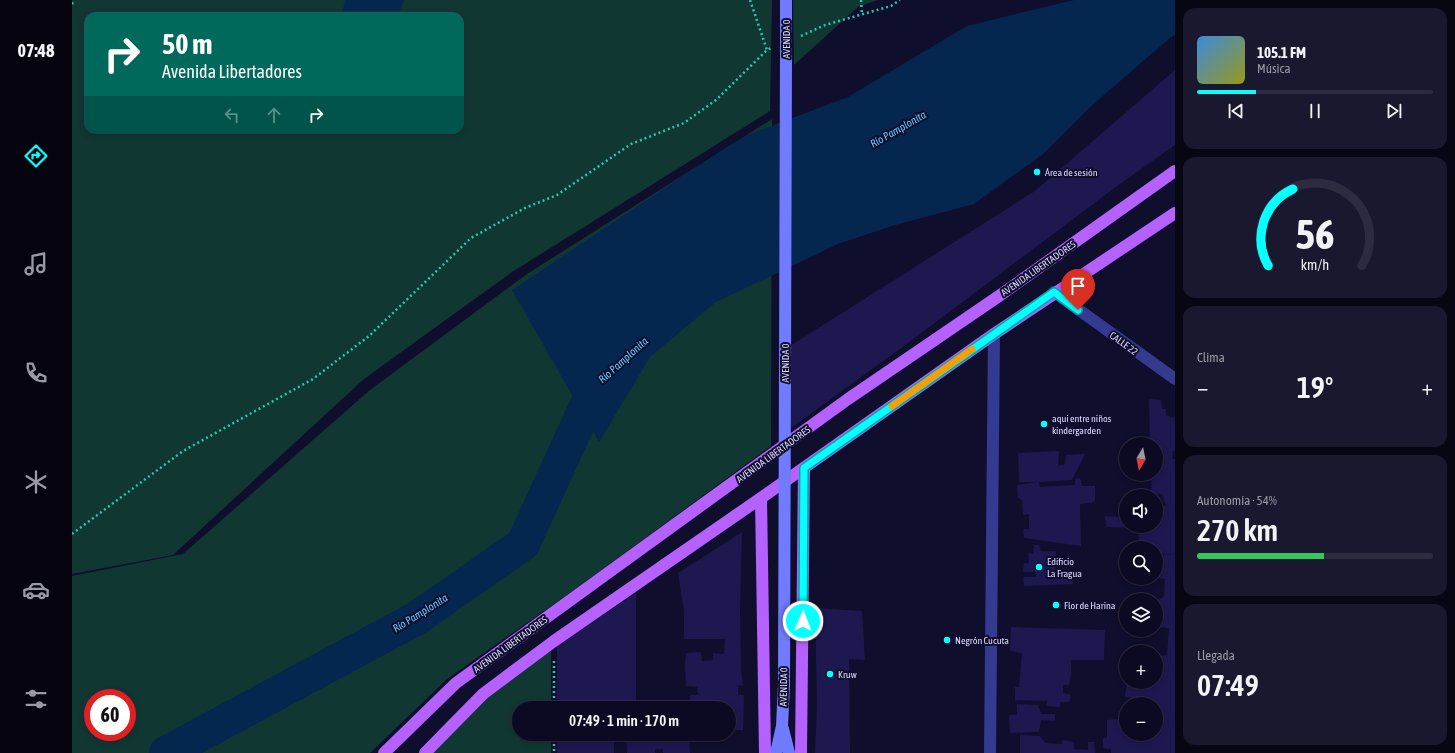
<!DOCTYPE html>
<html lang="es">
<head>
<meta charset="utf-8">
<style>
  :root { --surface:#0c0a22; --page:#1a182f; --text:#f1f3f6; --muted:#9a9aa5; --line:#2c2b40; --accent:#06ffff }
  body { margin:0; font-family:"Asap Condensed",sans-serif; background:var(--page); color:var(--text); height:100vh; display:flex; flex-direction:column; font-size:15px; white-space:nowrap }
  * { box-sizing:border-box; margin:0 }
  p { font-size:13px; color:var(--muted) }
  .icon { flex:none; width:22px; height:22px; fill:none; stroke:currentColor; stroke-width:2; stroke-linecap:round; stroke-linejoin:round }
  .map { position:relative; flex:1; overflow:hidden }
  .drawer { display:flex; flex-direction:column; gap:8px; padding:8px; background:#070613; width:280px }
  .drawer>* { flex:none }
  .guide { position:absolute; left:12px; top:12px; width:380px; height:122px; border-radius:12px; box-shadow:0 2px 6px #0003,0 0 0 1px var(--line); background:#00695c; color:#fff; overflow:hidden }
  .needle { width:26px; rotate:190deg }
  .buttons { position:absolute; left:1047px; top:437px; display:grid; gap:8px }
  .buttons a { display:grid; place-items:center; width:44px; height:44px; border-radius:50%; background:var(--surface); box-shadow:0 2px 6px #0003,0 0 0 1px var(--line); font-size:20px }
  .speed { position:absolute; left:12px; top:689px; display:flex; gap:8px; font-size:20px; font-weight:700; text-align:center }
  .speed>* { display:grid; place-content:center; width:52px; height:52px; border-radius:50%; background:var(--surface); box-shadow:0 2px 6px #0003,0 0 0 1px var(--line); line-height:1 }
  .speed .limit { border:6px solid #d22; background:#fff; color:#111 }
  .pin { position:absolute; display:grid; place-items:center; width:34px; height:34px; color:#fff; margin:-41px -17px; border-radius:50% 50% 50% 0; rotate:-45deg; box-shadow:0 0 4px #0007 }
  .pin .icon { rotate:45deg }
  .me { position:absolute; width:44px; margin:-22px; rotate:1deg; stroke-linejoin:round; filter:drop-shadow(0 0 3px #0008) }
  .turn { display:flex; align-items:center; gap:14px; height:84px; padding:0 12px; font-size:18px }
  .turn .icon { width:52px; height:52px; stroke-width:2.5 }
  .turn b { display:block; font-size:28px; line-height:34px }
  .lanes { display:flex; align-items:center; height:38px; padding:0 12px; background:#0003; justify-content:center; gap:20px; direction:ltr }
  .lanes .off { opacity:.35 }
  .big { font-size:30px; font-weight:600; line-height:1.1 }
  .drawer .tile { flex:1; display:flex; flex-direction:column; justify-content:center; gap:6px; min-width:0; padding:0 14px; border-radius:12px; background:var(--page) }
  .drawer .dial { align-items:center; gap:0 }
  .dial svg { height:104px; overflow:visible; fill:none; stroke:var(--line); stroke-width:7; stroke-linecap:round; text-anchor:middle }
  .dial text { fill:var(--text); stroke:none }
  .song { display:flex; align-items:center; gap:12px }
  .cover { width:48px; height:48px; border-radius:6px; background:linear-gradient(135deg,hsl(210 70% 55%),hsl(60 70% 35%)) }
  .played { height:4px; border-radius:2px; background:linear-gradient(90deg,var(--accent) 25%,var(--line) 25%) }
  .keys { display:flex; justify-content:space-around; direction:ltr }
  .heat { display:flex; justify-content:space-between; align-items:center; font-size:22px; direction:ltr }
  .charge { height:6px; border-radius:3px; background:linear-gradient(90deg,#34c759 54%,var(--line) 0) }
  .trip { position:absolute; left:440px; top:701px; width:224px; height:40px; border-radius:20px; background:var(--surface); box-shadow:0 2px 6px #0003,0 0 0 1px var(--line); font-weight:600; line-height:40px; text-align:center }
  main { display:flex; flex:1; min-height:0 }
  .menu { display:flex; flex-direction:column; width:72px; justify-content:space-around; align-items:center; background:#05040e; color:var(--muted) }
  .menu .icon { width:28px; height:28px }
  .menu .selected { color:var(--accent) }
  .menu b { font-size:18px; color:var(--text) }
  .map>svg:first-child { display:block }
  .green { fill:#113732; fill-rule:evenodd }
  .water { fill:#05274f }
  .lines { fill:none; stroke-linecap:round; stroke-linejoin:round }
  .river { stroke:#05274f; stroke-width:34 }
  .building { fill:#1e1850 }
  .path { stroke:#23caaf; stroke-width:2.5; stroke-dasharray:2 3; stroke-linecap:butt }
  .street { stroke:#343a90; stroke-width:12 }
  .secondary { stroke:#717bff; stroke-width:12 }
  .primary { stroke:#b461ff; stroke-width:12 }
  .secondary-bridge { stroke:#717bff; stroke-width:12 }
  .route-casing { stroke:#04a6a6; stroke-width:10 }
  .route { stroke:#06ffff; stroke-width:7 }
  .slow { stroke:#f59e0b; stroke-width:7 }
  .poi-dot { fill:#06ffff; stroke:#100e2d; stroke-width:1.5 }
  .labels { text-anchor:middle; stroke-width:4; stroke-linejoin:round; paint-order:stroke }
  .street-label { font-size:10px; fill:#dbdaff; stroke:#100e2d }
  .poi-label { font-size:10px; fill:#dbdaff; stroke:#100e2d; text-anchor:start }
  .water-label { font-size:11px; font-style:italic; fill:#68c8ff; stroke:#100e2d }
</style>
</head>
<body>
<main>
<nav class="menu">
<b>07:48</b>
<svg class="icon selected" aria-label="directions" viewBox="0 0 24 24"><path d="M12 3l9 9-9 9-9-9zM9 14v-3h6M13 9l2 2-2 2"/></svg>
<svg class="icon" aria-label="music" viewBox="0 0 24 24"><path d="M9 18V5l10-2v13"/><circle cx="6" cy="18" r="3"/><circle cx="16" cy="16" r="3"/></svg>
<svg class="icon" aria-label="phone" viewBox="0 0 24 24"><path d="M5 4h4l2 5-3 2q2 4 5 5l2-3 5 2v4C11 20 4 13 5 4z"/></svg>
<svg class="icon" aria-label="climate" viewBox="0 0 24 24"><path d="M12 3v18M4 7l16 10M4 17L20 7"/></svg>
<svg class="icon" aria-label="car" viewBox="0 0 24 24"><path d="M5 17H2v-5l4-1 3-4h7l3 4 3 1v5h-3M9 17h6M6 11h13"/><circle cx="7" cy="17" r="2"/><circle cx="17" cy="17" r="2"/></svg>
<svg class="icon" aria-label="filters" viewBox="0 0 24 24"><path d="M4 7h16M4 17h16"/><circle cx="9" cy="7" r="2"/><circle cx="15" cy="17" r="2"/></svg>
</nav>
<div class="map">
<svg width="1103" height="753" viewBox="0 0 1103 753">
  <rect width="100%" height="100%" fill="#100e2d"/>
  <path class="green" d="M0,0h700l-2,111 -258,161 -148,107 -191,176 -101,19zM16,16h372v114h-372z
    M721,0h85l-20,7 -64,58z
    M700,119l-1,327 -197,144 -127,89 -77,74h-298v-177l111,-22 187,-164 157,-116zM21,698h34v34h-34z
    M479,651v57h-32v26h32v19h-120c37,-37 73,-77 120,-102z"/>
  <path class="water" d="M273,0h59l-6,16h-56z
    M1002,0h101v35l-4,2 -81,70 -47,47 -69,50 -79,21 -57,19 -122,58 -66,55 -51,85 -87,-152 169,-113 64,-41 103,-39 119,-71z"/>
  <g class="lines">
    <path class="river" d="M94,753l251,-135 106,-74 75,-164 7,-7"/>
  </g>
  <path class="building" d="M1103,70v75l-58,41 -209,157 -117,85 -1,-82 245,-155z
    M1077,399l12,1 1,9h4v6l7,3 2,-2v35h-2l-1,8h3v96l-19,-1v-6h-18l1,-20 -33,-1 -1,-11 21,1v9h30v-21l10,1 -4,-12 -11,-1 1,-12 -18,-2v-4h5v-1h17v-30h-6z
    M987,451l-1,15 7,-2 1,-9 19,-1 -13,26 -33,2 1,5 35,-2v-6l5,-1 2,8h13v16l-15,2 1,42 -57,-8 -1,-9h6v-15l-6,1 -1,-15 -4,-2 -1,-13 20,-3h-18l-1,-29z
    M670,532l-2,78 1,59 2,17 -5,-1v10h6l-1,35h-14v-22h-39v-13h8l-1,-8 -11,-1 -1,-21 1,-12 15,-1 1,9 11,-1v-7l11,1 1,-15h-41v-28l-6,-38z
    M962,545h5l2,6h15l-1,21h18v12l-49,2 -1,-9h13v-5h-13l1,-9h5l-1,-10 5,1z
    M1084,555h19v198h-64v-4l-8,-1v-10h4v-18l12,-1 1,8h6v7h30v-30h-8v-4l-23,-3 2,-15h29v-26l11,-1 2,-27 -13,-1v-27l8,-3 1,-18 -9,-1z
    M564,593v115h-79v-62z
    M743,608l47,3 3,49 -16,-1 1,94h-35l2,-48z
    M939,627l94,3 -1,30h-33v15l-2,10h-6v8l8,2 -2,7h-9v5l-14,-1 1,-5 -29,-1 -3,1v-14h4l3,-34 -12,-2z
    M945,704l21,1 3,9h14v7l-14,-1 -2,12 -29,1 -1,-18h8z
    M485,734h57v19h-57z
    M554,734h63l1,19h-27v-4h-8v4h-28z
    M948,735l20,1 5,7 17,1v-4l12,2v7l14,1v-8h6l1,11h-75z"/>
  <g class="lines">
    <path class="path" d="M678,0l17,50
      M789,0l1,15
      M0,4l3,-4
      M729,36l24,-11 66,-19 9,-6
      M0,534l111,-83 130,-72 56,-43 102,-98 54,-30 32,-13 74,-51 53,-21 32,-23 51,-50 4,-2
      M482,661v47
      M482,734v19"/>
    <path class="street" d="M982,292l121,87
      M918,753l4,-419"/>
    <path class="secondary" d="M714,53v-53
      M711,729l6,24
      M704,753l6,-27 2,-41"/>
    <path class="primary" d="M689,498l4,255
      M312,753l72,-70 392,-284 151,-103 176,-125
      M353,753l58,-59 71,-53 207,-143 233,-164 181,-121
      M729,753l3,-285"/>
    <path class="secondary-bridge" d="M712,685l2,-632"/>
  </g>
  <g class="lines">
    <g class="route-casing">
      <path id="route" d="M731,621l1,-153 250,-176 24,18"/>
    </g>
    <use href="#route" class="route"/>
    <path class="slow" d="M820,406l80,-57"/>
  </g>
  <g class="poi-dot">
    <circle cx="965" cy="172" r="4"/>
    <circle cx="972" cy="424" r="4"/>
    <circle cx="967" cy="567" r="4"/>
    <circle cx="984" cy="605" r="4"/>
    <circle cx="875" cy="640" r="4"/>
    <circle cx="758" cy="674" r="4"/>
  </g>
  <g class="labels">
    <g class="street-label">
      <text transform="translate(714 39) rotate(-90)" y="4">AVENIDA 0</text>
      <text transform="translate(966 268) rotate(-35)" y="4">AVENIDA LIBERTADORES</text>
      <text transform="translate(1052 343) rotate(36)" y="4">CALLE 22</text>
      <text transform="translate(713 363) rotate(-90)" y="4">AVENIDA 0</text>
      <text transform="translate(701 454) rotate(-36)" y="4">AVENIDA LIBERTADORES</text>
      <text transform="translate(438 644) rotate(-36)" y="4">AVENIDA LIBERTADORES</text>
      <text transform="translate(711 687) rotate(-89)" y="4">AVENIDA 0</text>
    </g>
    <g class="poi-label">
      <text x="973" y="176">Área de sesión</text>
      <text x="980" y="422">aqui entre niños<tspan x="980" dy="12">kindergarden</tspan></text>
      <text x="975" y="565">Edificio<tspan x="975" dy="12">La Fragua</tspan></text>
      <text x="992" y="609">Flor de Harina</text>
      <text x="883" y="644">Negrón Cucuta</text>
      <text x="766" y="678">Kruw</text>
    </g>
    <g class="water-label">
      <text transform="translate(826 129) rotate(-30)" y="4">Río Pamplonita</text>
      <text transform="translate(551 360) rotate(-42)" y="4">Río Pamplonita</text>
      <text transform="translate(348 613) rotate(-32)" y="4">Río Pamplonita</text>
    </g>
  </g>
</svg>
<div class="buttons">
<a><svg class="needle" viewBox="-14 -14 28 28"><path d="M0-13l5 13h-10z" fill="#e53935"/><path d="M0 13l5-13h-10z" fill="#9a9aa5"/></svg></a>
<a><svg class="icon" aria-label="sound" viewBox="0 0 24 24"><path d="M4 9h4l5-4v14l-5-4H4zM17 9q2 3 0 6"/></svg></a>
<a><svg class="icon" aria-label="search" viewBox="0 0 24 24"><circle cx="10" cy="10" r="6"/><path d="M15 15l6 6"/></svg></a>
<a><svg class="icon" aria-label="layers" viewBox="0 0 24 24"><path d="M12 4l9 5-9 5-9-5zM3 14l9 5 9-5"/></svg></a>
<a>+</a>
<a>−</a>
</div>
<div class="speed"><div class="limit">60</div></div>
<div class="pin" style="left:1006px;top:310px;background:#d93025"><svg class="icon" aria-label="arrive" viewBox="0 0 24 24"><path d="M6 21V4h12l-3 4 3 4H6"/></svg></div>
<svg class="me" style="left:731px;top:621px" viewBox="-20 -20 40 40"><circle r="17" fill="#06ffff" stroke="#fff" stroke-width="3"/><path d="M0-11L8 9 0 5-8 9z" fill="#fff"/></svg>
<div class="trip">07:49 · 1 min · 170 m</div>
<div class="guide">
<div class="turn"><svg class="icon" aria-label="right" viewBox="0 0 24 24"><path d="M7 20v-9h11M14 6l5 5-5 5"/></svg><div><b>50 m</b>Avenida Libertadores</div></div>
<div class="lanes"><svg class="icon off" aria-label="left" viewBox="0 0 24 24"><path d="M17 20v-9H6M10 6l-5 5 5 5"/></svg><svg class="icon off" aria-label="ahead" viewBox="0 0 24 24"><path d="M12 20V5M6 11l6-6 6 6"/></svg><svg class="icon" aria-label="right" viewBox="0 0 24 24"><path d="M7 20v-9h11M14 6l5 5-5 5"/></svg></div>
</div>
</div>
<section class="drawer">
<div class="tile">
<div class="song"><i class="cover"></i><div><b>105.1 FM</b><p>Música</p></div></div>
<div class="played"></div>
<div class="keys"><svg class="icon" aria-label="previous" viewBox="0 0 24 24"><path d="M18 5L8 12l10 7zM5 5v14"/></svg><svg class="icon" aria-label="pause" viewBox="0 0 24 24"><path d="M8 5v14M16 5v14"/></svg><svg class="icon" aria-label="next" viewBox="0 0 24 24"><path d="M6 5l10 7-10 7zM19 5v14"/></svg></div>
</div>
<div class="tile dial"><svg viewBox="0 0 100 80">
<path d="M14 69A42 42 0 1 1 86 69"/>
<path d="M14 69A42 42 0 0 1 33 10" stroke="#06ffff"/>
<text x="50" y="56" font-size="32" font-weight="700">56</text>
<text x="50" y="72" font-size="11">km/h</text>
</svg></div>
<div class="tile"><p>Clima</p>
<div class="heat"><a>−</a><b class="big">19°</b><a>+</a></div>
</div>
<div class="tile"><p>Autonomía · 54%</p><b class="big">270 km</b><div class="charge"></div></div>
<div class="tile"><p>Llegada</p><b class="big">07:49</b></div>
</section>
</main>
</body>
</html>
